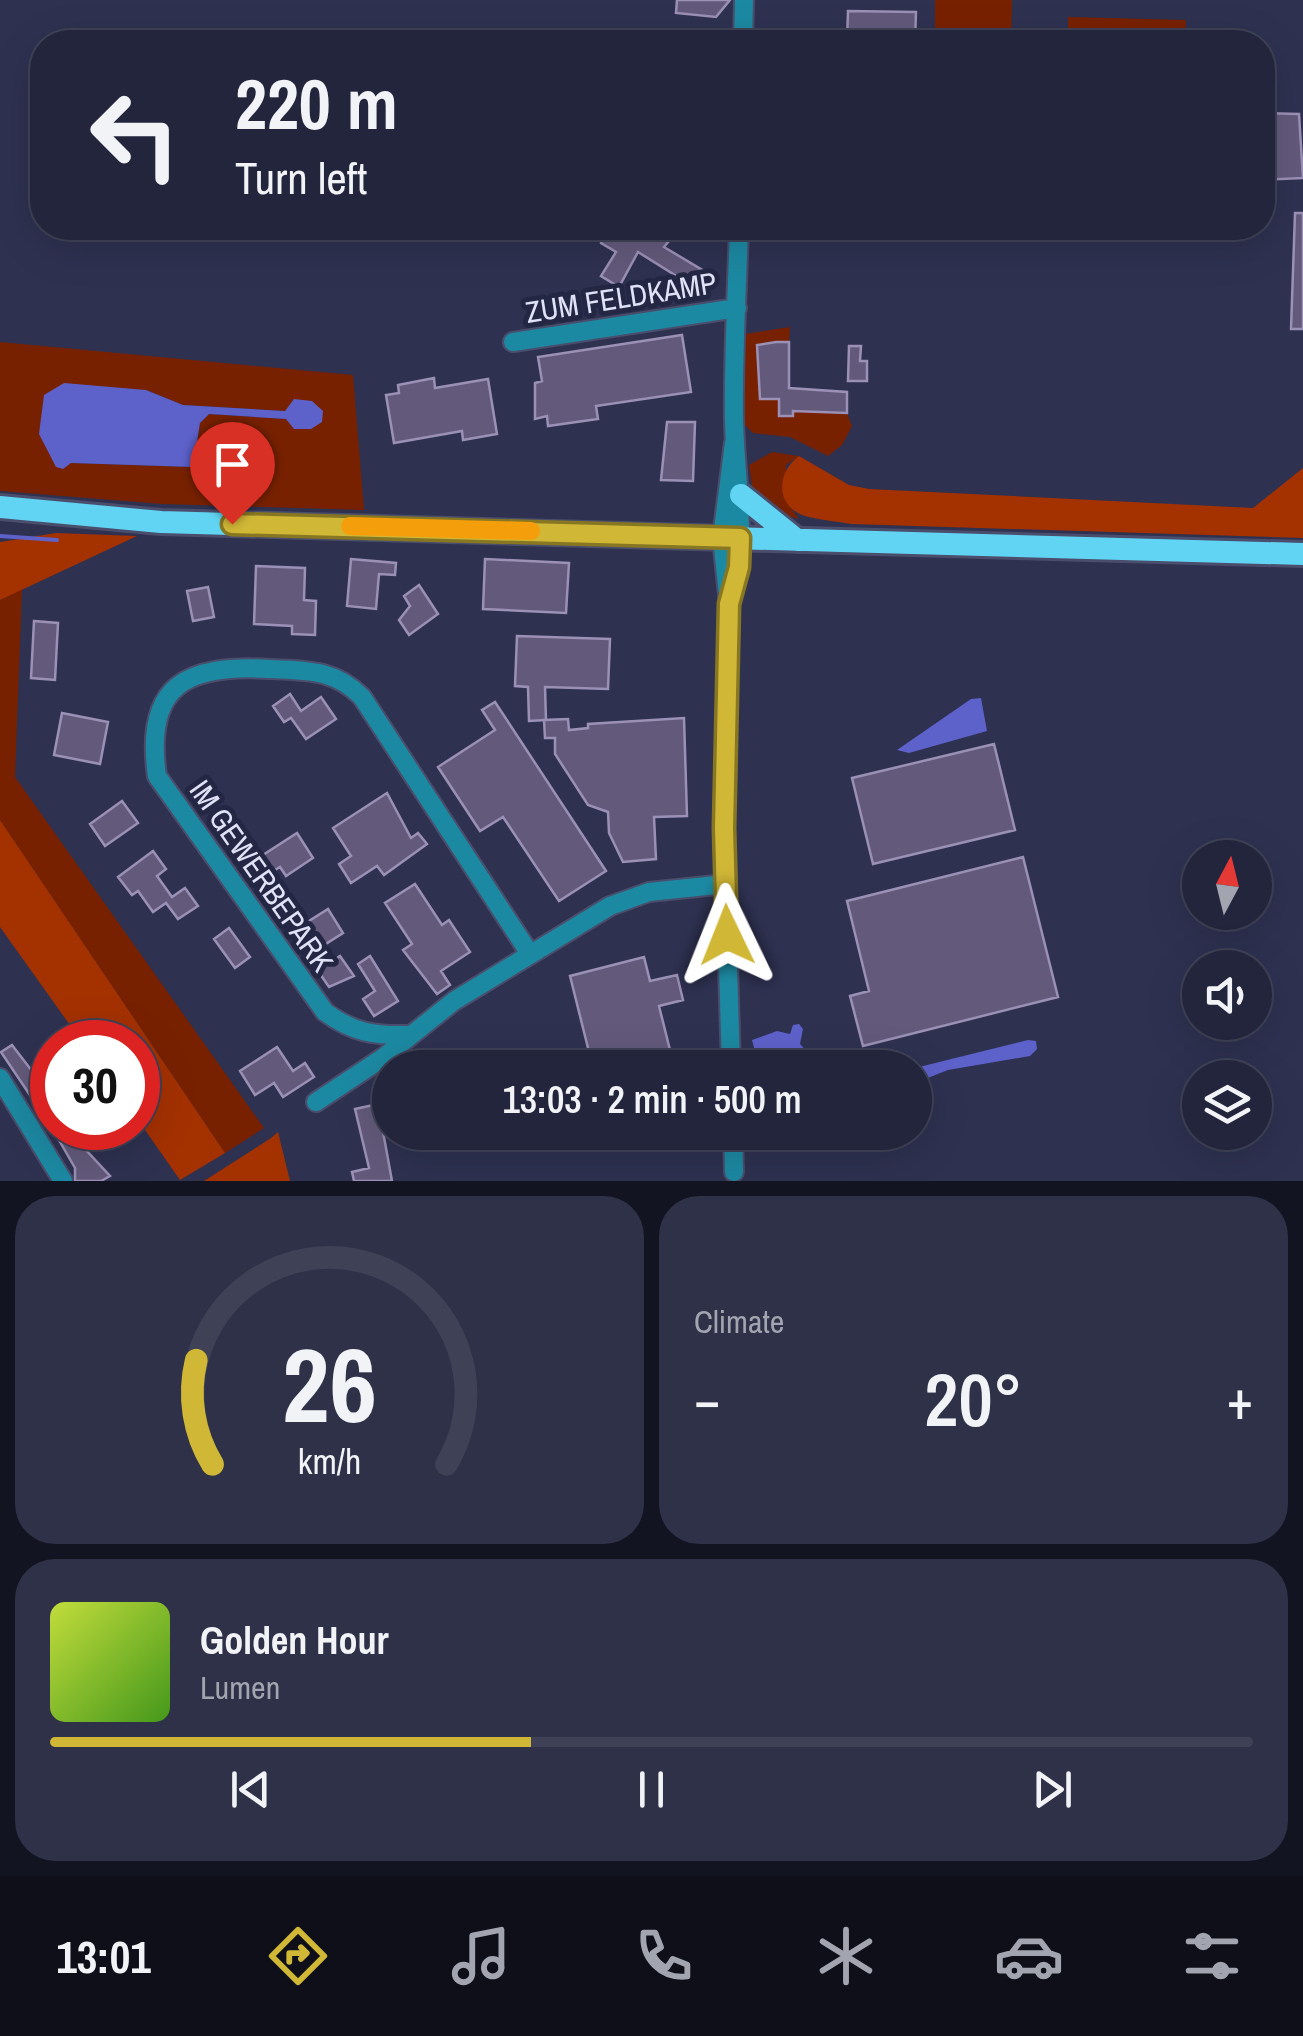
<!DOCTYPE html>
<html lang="en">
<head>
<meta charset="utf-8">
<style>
  :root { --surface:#22253c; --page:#2e3147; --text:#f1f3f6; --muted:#a2a5af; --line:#3f4256; --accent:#d0b736 }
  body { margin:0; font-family:"Archivo Narrow",sans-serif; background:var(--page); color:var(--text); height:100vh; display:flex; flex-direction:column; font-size:38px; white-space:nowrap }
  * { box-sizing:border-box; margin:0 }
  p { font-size:32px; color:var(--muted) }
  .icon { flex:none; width:55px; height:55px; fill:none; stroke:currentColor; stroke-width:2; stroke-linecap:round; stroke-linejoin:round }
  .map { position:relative; height:1181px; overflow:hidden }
  .side { display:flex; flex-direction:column; gap:15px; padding:15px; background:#131421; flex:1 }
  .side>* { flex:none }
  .guide { position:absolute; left:30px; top:30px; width:1245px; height:210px; border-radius:40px; box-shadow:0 10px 40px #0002,0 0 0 2px var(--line); background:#22253c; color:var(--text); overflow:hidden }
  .needle { width:65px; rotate:7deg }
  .controls { position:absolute; left:1182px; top:840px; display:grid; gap:20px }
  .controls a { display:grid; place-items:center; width:90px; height:90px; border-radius:50%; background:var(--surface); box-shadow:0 10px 40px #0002,0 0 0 2px var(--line); font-size:50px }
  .speed { position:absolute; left:30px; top:1020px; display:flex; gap:20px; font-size:50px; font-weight:700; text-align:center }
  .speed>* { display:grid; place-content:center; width:130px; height:130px; border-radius:50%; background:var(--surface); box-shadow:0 10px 40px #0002,0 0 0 2px var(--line); line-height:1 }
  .speed .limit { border:15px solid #d22; background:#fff; color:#111 }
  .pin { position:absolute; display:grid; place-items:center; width:85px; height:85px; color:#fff; margin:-102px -42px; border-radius:50% 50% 50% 0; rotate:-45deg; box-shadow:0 0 10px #0007 }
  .pin .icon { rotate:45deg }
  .me { position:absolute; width:110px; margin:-55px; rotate:358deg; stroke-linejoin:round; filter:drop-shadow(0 0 8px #0008) }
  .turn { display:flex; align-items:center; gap:35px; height:210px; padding:0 40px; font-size:45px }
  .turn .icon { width:130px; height:130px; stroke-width:2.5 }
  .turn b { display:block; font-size:70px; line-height:85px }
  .big { font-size:75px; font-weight:600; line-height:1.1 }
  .side .widget { flex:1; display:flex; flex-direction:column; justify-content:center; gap:15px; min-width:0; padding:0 35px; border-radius:40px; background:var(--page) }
  .side .dial { align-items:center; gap:0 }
  .dial svg { height:260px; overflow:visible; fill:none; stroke:var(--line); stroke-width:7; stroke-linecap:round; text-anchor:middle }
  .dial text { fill:var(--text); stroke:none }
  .song { display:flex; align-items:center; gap:30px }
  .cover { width:120px; height:120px; border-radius:15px; background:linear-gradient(135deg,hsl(70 70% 55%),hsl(100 70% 35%)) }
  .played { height:10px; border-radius:5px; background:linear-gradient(90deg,var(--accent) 40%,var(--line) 40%) }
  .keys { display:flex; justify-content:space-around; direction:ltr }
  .heat { display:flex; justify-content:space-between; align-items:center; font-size:55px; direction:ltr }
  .side .tiles { flex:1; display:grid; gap:15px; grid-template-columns:1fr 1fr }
  .widget:last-child { grid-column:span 2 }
  .trip { position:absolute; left:372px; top:1050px; width:560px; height:100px; border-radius:50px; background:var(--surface); box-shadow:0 10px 40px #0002,0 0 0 2px var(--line); font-weight:600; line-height:100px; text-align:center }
  .tab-bar { display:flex; height:160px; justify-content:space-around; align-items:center; background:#0e0f18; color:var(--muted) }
  .tab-bar .icon { width:70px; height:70px }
  .tab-bar .selected { color:var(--accent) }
  .tab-bar b { font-size:45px; color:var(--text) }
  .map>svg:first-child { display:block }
  .green { fill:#782100; fill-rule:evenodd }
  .forest { fill:#a43100 }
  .water { fill:#5d61ca }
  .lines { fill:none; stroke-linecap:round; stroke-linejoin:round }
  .stream { stroke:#5d61ca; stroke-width:4 }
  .building { fill:#635a7b; stroke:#9b90b5; stroke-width:2.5 }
  .minor-casing { stroke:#4a4d6b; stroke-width:22 }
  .major-casing { stroke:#4a4d6b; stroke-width:28 }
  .minor { stroke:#1c89a2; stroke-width:18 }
  .major { stroke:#61d4f3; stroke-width:22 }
  .route-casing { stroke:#877723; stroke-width:25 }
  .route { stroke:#d0b736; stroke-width:18 }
  .slow { stroke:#f59e0b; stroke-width:18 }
  .labels { text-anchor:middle; stroke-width:10; stroke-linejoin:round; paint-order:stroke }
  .street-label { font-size:30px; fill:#e0e3f7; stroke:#242744 }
</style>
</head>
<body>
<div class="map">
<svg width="1303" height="1181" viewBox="0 0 1303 1181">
  <rect width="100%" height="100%" fill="#2e3150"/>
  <path class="green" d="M935,0h77l-1,42h-76z
    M1068,17l118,3 -1,22h-117z
    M790,327l-1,15 -32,4 3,52 19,1v17h14v-5l54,2 5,13 -10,19 -14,11 -38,-19 -37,-4 -12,-12 1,-82 3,-5z
    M0,342l353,33 11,135 -202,-6 -162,-13zM146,390l37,15 102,6 1,8 -77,-5 -9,9 -7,44 -122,-4z
    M772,452l27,4 -13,9v36l13,18 -19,-5 -27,-22 -4,-27z
    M22,589l-7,188 249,351 -39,25 -225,-333v-220z"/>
  <path class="forest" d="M799,456l50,29 20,4 384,19 50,-40v70l-452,-14c-15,-3 -35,-4 -49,-9 -28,-12 -24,-44 -3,-59z
    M56,533l81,3 -137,64v-58z
    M0,820l225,333 -45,27 -42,-60v-78h-56l-82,-115z
    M278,1132l12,49h-86l67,-43z"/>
  <path class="water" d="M64,383l82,7 37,15 102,6 9,-12 18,2 11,10 -1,11 -11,7h-17l-8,-10 -77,-5 -9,9 -7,44 -122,-4 -8,6 -7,-2 -17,-33 5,-39z
    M981,698l6,33 -78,22 -12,-3 74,-51z
    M799,1024l4,5 -3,15 21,23h-62l-7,-27 25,-9 13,3 3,-9z
    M1028,1040l8,1 1,8 -7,7 -82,14 -33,13v-15z"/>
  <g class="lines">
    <path class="stream" d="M0,536l57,4"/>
  </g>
  <path class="building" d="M677,0h53l-14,17 -40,-4z
    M848,11l68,1 -1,30h-19v-9l-31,-1v10h-18z
    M1262,113l37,1 4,64 -41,2z
    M1295,213h8v116h-12z
    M602,228h32l20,12 4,-6 11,7 -5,6 40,24 -10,16 -56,-35 -19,35 -18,-11 15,-24 -15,-9z
    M816,228h68v11l-68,-2z
    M682,335l9,57 -95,14 2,13 -50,7 -1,-10 -12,3v-36l7,-2 -4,-24z
    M776,342h13v46l58,4v21l-54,-2v5h-14v-17h-19l-3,-54z
    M849,346h12l-1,15h7v20h-19z
    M434,378l1,10 53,-9 9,55 -34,6 -1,-9 -68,12 -8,-48 13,-2 -1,-8z
    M667,422h28l-2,59 -32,-1z
    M351,559l45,4 -1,12 -16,-1 -3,35 -29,-3z
    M485,559l84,4 -3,50 -83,-4z
    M256,566l49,2 -1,32 12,1 -1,34 -23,-1v-8l-38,-2z
    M419,585l19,29 -29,21 -10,-15 11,-14 -6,-10z
    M208,587l6,30 -21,4 -6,-30z
    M34,621l24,2 -3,57 -24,-2z
    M517,636l93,3 -2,50 -63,-2 1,33 -17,1 -1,-34 -13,-1z
    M290,694l11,17 20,-14 15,22 -30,20 -15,-21 -7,4 -11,-16z
    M495,702l111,169 -47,30 -56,-84 -23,14 -42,-64 57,-37 -13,-20z
    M62,713l46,9 -8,42 -46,-9z
    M684,718l3,98 -33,1 2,42 -33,3 -14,-29 -1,-21 -20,-7 -33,-51v-16h-10l-1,-18 24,-1 1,11 19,-2v-4z
    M994,744l21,86 -142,34 -21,-86z
    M387,793l24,45 7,-5 9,11 -43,31 -7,-9 -26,17 -12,-19 12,-8 -18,-28z
    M122,801l16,22 -33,23 -15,-22z
    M297,833l16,25 -27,18 -6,-9 -24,15 -10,-16z
    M153,851l13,18 -9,7 15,21 13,-9 13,18 -20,13 -12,-16 -13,9 -15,-21 -6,4 -14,-18z
    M1023,857l35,140 -195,49 -13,-50 19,-5 -22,-90z
    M415,884l27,41 7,-5 21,32 -29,19 9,14 -13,9 -34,-44 9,-6 -27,-41z
    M328,909l15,24 -30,19 -15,-24z
    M229,928l21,29 -15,11 -21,-29z
    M340,956l14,20 -25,11 -11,-16z
    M370,956l28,45 -24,15 -11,-17 12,-8 -17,-27z
    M644,957l6,24 27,-6 6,25 -24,6 11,44 -77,18 -23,-92z
    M12,1045l40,52v31h37l10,15 -13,7 24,26 -9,5h-26v-13l-23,-40 -51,-76z
    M277,1047l16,24 12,-8 9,14 -31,20 -9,-14 -19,12 -15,-24z
    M498,1051v17h-48v-15z
    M378,1104l14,77h-38l-2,-9 17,-4 -14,-59z"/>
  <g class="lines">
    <g class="minor-casing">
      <path id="minor" d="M743,42l1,-42
        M513,342l224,-34
        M732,594c16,-59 3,-114 2,-175 -1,-63 3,-128 5,-191
        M407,1035c-33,1 -55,-3 -82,-23l-168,-236c-13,-91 29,-112 113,-107 38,2 64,0 92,28l168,257
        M731,1068l-7,-240 5,-224 -7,-66 12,-95
        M0,1078l63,103
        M316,1102l68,-45 70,-56 156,-95 39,-14 77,-8
        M733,1132l1,40"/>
    </g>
    <g class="major-casing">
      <path id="major" d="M741,495l56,45
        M0,507l161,15 1142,32"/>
    </g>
    <use href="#minor" class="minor"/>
    <use href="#major" class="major"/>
  </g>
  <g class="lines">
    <g class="route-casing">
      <path id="route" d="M232,524l508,14 -1,29 -10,37 -5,224 3,107"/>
    </g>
    <use href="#route" class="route"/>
    <path class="slow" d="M350,526l181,5"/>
  </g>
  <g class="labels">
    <g class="street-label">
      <text transform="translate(621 298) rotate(-9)" y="10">ZUM FELDKAMP</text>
      <text transform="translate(261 876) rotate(55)" y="10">IM GEWERBEPARK</text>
    </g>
  </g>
</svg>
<div class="controls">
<a><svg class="needle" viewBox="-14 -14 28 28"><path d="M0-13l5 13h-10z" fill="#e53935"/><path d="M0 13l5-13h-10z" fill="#a2a5af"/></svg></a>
<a><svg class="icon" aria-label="sound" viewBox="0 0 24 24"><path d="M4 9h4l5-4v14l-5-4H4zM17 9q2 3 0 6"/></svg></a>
<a><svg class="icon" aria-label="layers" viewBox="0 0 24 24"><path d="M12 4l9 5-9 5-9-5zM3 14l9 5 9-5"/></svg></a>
</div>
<div class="speed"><div class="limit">30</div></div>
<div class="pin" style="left:232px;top:524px;background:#d93025"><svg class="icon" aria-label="arrive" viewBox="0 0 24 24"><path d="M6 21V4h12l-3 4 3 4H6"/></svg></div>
<svg class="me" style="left:727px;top:935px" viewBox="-20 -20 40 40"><path d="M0-17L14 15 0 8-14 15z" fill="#d0b736" stroke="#fff" stroke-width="4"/></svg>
<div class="trip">13:03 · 2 min · 500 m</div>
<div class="guide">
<div class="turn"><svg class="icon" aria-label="left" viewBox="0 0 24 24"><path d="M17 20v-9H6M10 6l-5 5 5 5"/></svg><div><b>220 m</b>Turn left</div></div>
</div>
</div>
<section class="side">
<div class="tiles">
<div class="widget dial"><svg viewBox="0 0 100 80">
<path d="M14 69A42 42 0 1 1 86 69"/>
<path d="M14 69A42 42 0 0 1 9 37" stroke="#d0b736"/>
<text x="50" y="56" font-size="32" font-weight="700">26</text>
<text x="50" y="72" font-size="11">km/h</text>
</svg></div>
<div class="widget"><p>Climate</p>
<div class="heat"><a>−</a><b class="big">20°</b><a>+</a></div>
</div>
<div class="widget">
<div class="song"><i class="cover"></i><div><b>Golden Hour</b><p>Lumen</p></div></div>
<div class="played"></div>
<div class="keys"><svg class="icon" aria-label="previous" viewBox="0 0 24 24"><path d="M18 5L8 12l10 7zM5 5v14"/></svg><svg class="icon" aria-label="pause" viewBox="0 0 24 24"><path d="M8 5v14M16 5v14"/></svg><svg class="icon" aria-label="next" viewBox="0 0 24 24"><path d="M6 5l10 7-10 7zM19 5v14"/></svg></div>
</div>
</div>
</section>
<nav class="tab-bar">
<b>13:01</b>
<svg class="icon selected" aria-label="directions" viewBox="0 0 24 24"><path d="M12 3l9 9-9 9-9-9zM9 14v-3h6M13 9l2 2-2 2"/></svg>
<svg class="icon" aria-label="music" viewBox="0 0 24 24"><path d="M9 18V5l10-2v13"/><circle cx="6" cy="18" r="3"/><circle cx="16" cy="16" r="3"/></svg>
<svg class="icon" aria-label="phone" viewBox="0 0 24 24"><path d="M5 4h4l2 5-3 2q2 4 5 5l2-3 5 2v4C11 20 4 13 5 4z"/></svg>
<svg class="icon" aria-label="climate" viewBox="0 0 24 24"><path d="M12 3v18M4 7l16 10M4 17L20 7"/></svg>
<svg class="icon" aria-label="car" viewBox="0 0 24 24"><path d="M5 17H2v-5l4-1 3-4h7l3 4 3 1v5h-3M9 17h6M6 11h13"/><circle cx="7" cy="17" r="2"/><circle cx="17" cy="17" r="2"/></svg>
<svg class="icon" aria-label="filters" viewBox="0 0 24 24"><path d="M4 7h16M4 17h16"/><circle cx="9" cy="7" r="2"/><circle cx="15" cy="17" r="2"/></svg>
</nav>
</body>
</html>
